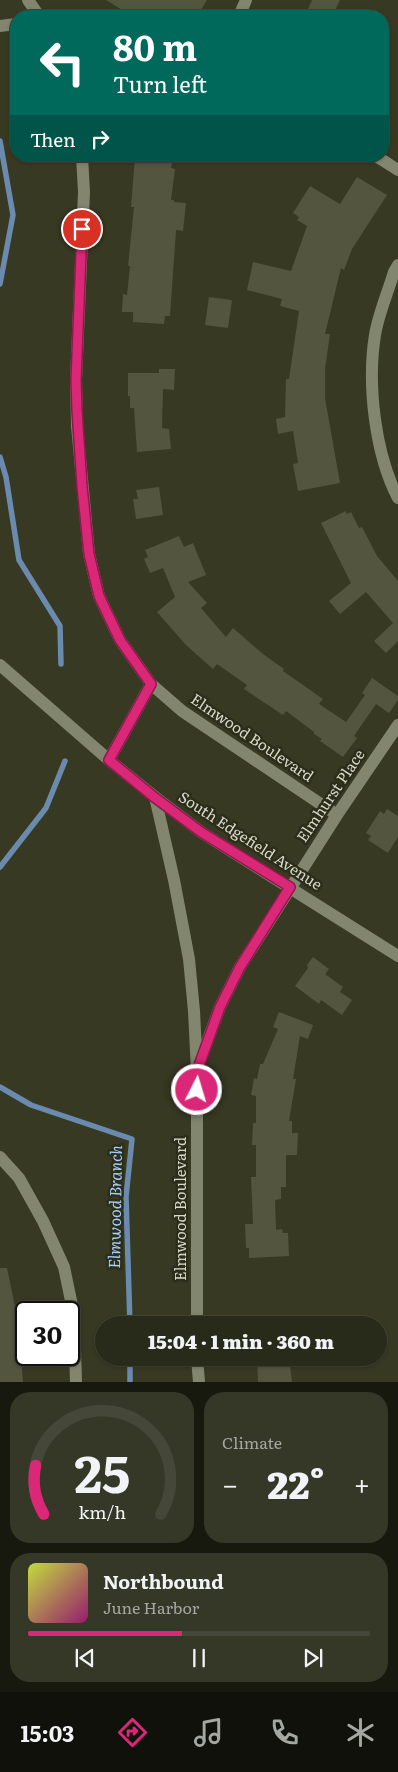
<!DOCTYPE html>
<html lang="en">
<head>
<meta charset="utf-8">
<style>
  :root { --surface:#292b1a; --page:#353727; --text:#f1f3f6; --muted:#a5a7a2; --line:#454739; --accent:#db2777 }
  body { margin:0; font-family:Literata,serif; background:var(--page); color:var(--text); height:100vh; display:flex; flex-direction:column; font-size:19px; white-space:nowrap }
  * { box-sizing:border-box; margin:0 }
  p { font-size:16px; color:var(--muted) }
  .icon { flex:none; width:28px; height:28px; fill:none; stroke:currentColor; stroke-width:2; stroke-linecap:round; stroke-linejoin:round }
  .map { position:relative; height:1382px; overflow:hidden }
  .sheet { display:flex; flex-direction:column; gap:10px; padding:10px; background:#17180e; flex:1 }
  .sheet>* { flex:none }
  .banner { position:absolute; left:10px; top:10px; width:379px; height:152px; border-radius:20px; box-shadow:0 1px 4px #0004,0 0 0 1px var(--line); background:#00695c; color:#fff; overflow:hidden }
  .speed { position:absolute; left:15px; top:1301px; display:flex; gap:10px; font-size:25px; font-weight:700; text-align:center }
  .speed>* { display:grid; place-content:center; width:65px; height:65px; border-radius:50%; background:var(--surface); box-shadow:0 1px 4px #0004,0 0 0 1px var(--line); line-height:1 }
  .speed .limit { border:2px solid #111; border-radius:8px; background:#fff; color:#111 }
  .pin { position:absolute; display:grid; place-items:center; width:42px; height:42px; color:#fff; margin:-21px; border:2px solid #fff; border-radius:50%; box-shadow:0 1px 5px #0007 }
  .me { position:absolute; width:55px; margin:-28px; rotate:5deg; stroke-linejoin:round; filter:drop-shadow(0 0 4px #0008) }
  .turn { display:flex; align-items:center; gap:18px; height:105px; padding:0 20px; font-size:22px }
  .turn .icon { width:65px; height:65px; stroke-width:2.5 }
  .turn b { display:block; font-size:35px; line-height:42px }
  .then { display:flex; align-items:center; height:48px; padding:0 20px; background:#0003; gap:10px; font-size:19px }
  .big { font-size:38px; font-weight:800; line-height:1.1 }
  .sheet .card { flex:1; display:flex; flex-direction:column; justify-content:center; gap:8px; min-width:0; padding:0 18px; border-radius:20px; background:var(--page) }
  .sheet .dial { align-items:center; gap:0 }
  .dial svg { height:130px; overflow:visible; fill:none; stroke:var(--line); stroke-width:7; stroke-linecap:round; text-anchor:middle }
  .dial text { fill:var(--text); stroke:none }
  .song { display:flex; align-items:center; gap:15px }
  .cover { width:60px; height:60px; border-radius:8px; background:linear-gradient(135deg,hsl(70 70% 55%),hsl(320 70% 35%)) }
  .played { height:5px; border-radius:2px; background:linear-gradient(90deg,var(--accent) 45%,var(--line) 45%) }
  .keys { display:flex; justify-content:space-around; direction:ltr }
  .heat { display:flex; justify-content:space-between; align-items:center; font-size:28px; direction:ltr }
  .sheet .tiles { flex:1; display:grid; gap:10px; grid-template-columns:1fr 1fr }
  .card:last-child { grid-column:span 2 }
  .trip { position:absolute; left:95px; top:1316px; width:292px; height:50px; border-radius:25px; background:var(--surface); box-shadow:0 1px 4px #0004,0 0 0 1px var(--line); font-weight:800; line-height:50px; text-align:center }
  .menu { display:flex; height:80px; justify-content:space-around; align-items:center; background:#10110a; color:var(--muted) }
  .menu .icon { width:35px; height:35px }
  .menu .on { color:var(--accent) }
  .menu b { font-size:22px; color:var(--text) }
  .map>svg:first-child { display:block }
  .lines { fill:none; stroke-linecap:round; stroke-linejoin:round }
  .stream { stroke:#6a8aae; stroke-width:5.5 }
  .building { fill:#53553f }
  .minor { stroke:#83866e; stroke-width:12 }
  .route-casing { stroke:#8e194d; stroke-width:12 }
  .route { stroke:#db2777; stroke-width:9 }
  .labels { text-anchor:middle; stroke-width:5; stroke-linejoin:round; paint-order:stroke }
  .street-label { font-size:15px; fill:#d7d8cb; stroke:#2c2e19 }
  .water-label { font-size:16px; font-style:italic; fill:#a6cdfe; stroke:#2c2e19 }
</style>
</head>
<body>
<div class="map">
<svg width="398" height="1382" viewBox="0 0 398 1382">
  <rect width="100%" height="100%" fill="#373923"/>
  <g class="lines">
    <path class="stream" d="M0,141l13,74 -13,69
      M0,457l6,20 13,83 41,66 1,38
      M0,867l46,-59 19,-47
      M0,1087l31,18 101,34 -6,58 4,128
      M130,1382v-24"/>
  </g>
  <path class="building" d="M106,0h101l-10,16h-65z
    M312,0h28l-8,16h-27z
    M135,156l38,2 -2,10 4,1 -4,31h3v2l12,1 -3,28 -7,-1 -6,86h-5l-1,8 -31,-2v-10h-11l1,-18 4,1 3,-29h-2l6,-59h-3z
    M357,177l30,18 -35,54 -8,21 -3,-2 -16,66h5l-5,35v29l15,85 -42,8 -5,-27 5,-1 -5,-32 -15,3 -2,-15 9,-2 1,-38h3l10,-68 -19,-5 2,-7 -35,-9 6,-28 38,9 16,-45 -10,-6 2,-3 -6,-4 17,-27 30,18z
    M209,297l23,3 -4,28 -23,-3z
    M159,369h16l-1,21 -11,-1 -1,39 7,1 2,20 -34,3 -3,-44h-4v-12h-2v-23h31z
    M159,487l4,28 -27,4 -3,-20h5l-2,-9z
    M346,511v3l5,-2 8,16 3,-1 15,29 21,25v60l-12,12 -12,-12 19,-18 -27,-31 -26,22 -11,-13 22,-18 -30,-60z
    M179,536l5,11 9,-4 13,32 -18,7 19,21 -6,5 25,29 7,-9 30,26 21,15 -1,2 40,28 -4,5 27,18 19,-27 -3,-2 10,-15 26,18v4l-9,13 -13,-9 -22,32 3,2 -14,19 -23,-16 2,-2 -8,-5v-2l-28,-21 -3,4 -39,-26 3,-4 -30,-21 -4,5 -27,-24 -29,-33 18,-15 -12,-29 -13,5 -6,-14 4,-2 -3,-7z
    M387,809l11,7v21l-10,16 -20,-13 3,-4 -5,-3 14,-22 4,3z
    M313,957l16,12 -4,5 18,13 -3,5 12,8 -10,15 -21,-15 -2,4 -24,-18 13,-18 -1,-3z
    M279,1012l34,13 -5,14 -8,-3 -7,43h3l-7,42h3v12h6l-1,22h-11v32h-5v12l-6,1 1,30 6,-1 1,4h5l1,23 -40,2v-10h-3l-1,-24h8l-2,-47h5v-32h-4l1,-22h3v-27l-5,-1 3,-17 3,1 3,-15h3l15,-35 -5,-2z
    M0,1268h7l10,48h1l5,66h-23z
    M257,1358h32l3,24h-34z"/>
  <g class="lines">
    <path class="minor" d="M28,0l11,16
      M239,16l7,-16
      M0,26l16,-2
      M82,156l2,36 -8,188 1,46 12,128 10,42 21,44 31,44 31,27 155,104
      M376,156l22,14
      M398,265l-4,7c-6,20 -16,43 -19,63 -8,49 0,119 23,163
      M0,665l109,95 46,37 46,35 197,124
      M109,760l42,-76
      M155,797l19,83 15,79 5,52 3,60v254
      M199,1064l21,-57 20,-40 97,-152 61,-90
      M0,1157l19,21 24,43 21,46 10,48 2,67
      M197,1358l2,24"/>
  </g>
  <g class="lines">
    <g class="route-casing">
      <path id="route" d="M82,229l-6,151 1,30 5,76 7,68 10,42 21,44 31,44 -42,76 45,37 47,35 89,55 -50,80 -20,40 -23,64v19"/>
    </g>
    <use href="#route" class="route"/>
  </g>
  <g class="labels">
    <g class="street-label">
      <text transform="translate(252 738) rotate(34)" y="5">Elmwood Boulevard</text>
      <text transform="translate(331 796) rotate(-56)" y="5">Elmhurst Place</text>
      <text transform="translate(250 841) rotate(33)" y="5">South Edgefield Avenue</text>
      <text transform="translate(181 1209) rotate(-90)" y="5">Elmwood Boulevard</text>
    </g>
    <g class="water-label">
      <text transform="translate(115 1207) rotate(-89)" y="6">Elmwood Branch</text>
    </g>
  </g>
</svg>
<div class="speed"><div class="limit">30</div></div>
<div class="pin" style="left:82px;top:229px;background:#d93025"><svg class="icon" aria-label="arrive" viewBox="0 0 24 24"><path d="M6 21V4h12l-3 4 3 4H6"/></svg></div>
<svg class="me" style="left:197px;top:1090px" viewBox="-20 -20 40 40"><circle r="17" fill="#db2777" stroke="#fff" stroke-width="3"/><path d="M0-11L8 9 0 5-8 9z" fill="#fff"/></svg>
<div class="trip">15:04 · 1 min · 360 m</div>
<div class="banner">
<div class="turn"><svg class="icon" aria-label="left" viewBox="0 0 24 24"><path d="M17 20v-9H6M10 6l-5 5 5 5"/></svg><div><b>80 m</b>Turn left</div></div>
<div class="then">Then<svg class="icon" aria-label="right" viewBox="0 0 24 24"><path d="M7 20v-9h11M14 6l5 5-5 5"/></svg></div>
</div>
</div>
<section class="sheet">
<div class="tiles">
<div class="card dial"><svg viewBox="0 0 100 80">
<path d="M14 69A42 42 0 1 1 86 69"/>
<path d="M14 69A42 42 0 0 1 9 39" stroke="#db2777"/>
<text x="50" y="56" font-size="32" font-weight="700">25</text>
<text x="50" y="72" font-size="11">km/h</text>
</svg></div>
<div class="card"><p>Climate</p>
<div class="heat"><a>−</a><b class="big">22°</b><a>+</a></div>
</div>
<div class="card">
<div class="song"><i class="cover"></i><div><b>Northbound</b><p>June Harbor</p></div></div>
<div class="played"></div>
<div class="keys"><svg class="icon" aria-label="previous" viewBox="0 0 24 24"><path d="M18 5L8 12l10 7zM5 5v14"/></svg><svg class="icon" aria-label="pause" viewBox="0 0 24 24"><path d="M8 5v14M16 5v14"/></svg><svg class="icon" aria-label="next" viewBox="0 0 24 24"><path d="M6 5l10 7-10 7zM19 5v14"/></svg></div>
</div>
</div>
</section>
<nav class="menu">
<b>15:03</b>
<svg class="icon on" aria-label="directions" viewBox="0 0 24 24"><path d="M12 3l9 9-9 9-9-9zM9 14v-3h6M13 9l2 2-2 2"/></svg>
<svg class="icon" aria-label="music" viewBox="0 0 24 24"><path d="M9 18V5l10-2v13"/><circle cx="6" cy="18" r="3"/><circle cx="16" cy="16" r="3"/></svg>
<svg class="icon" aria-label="phone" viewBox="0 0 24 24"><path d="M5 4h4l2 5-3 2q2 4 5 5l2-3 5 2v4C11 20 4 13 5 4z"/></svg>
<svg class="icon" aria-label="climate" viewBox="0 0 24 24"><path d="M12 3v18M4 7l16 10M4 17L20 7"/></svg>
</nav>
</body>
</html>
